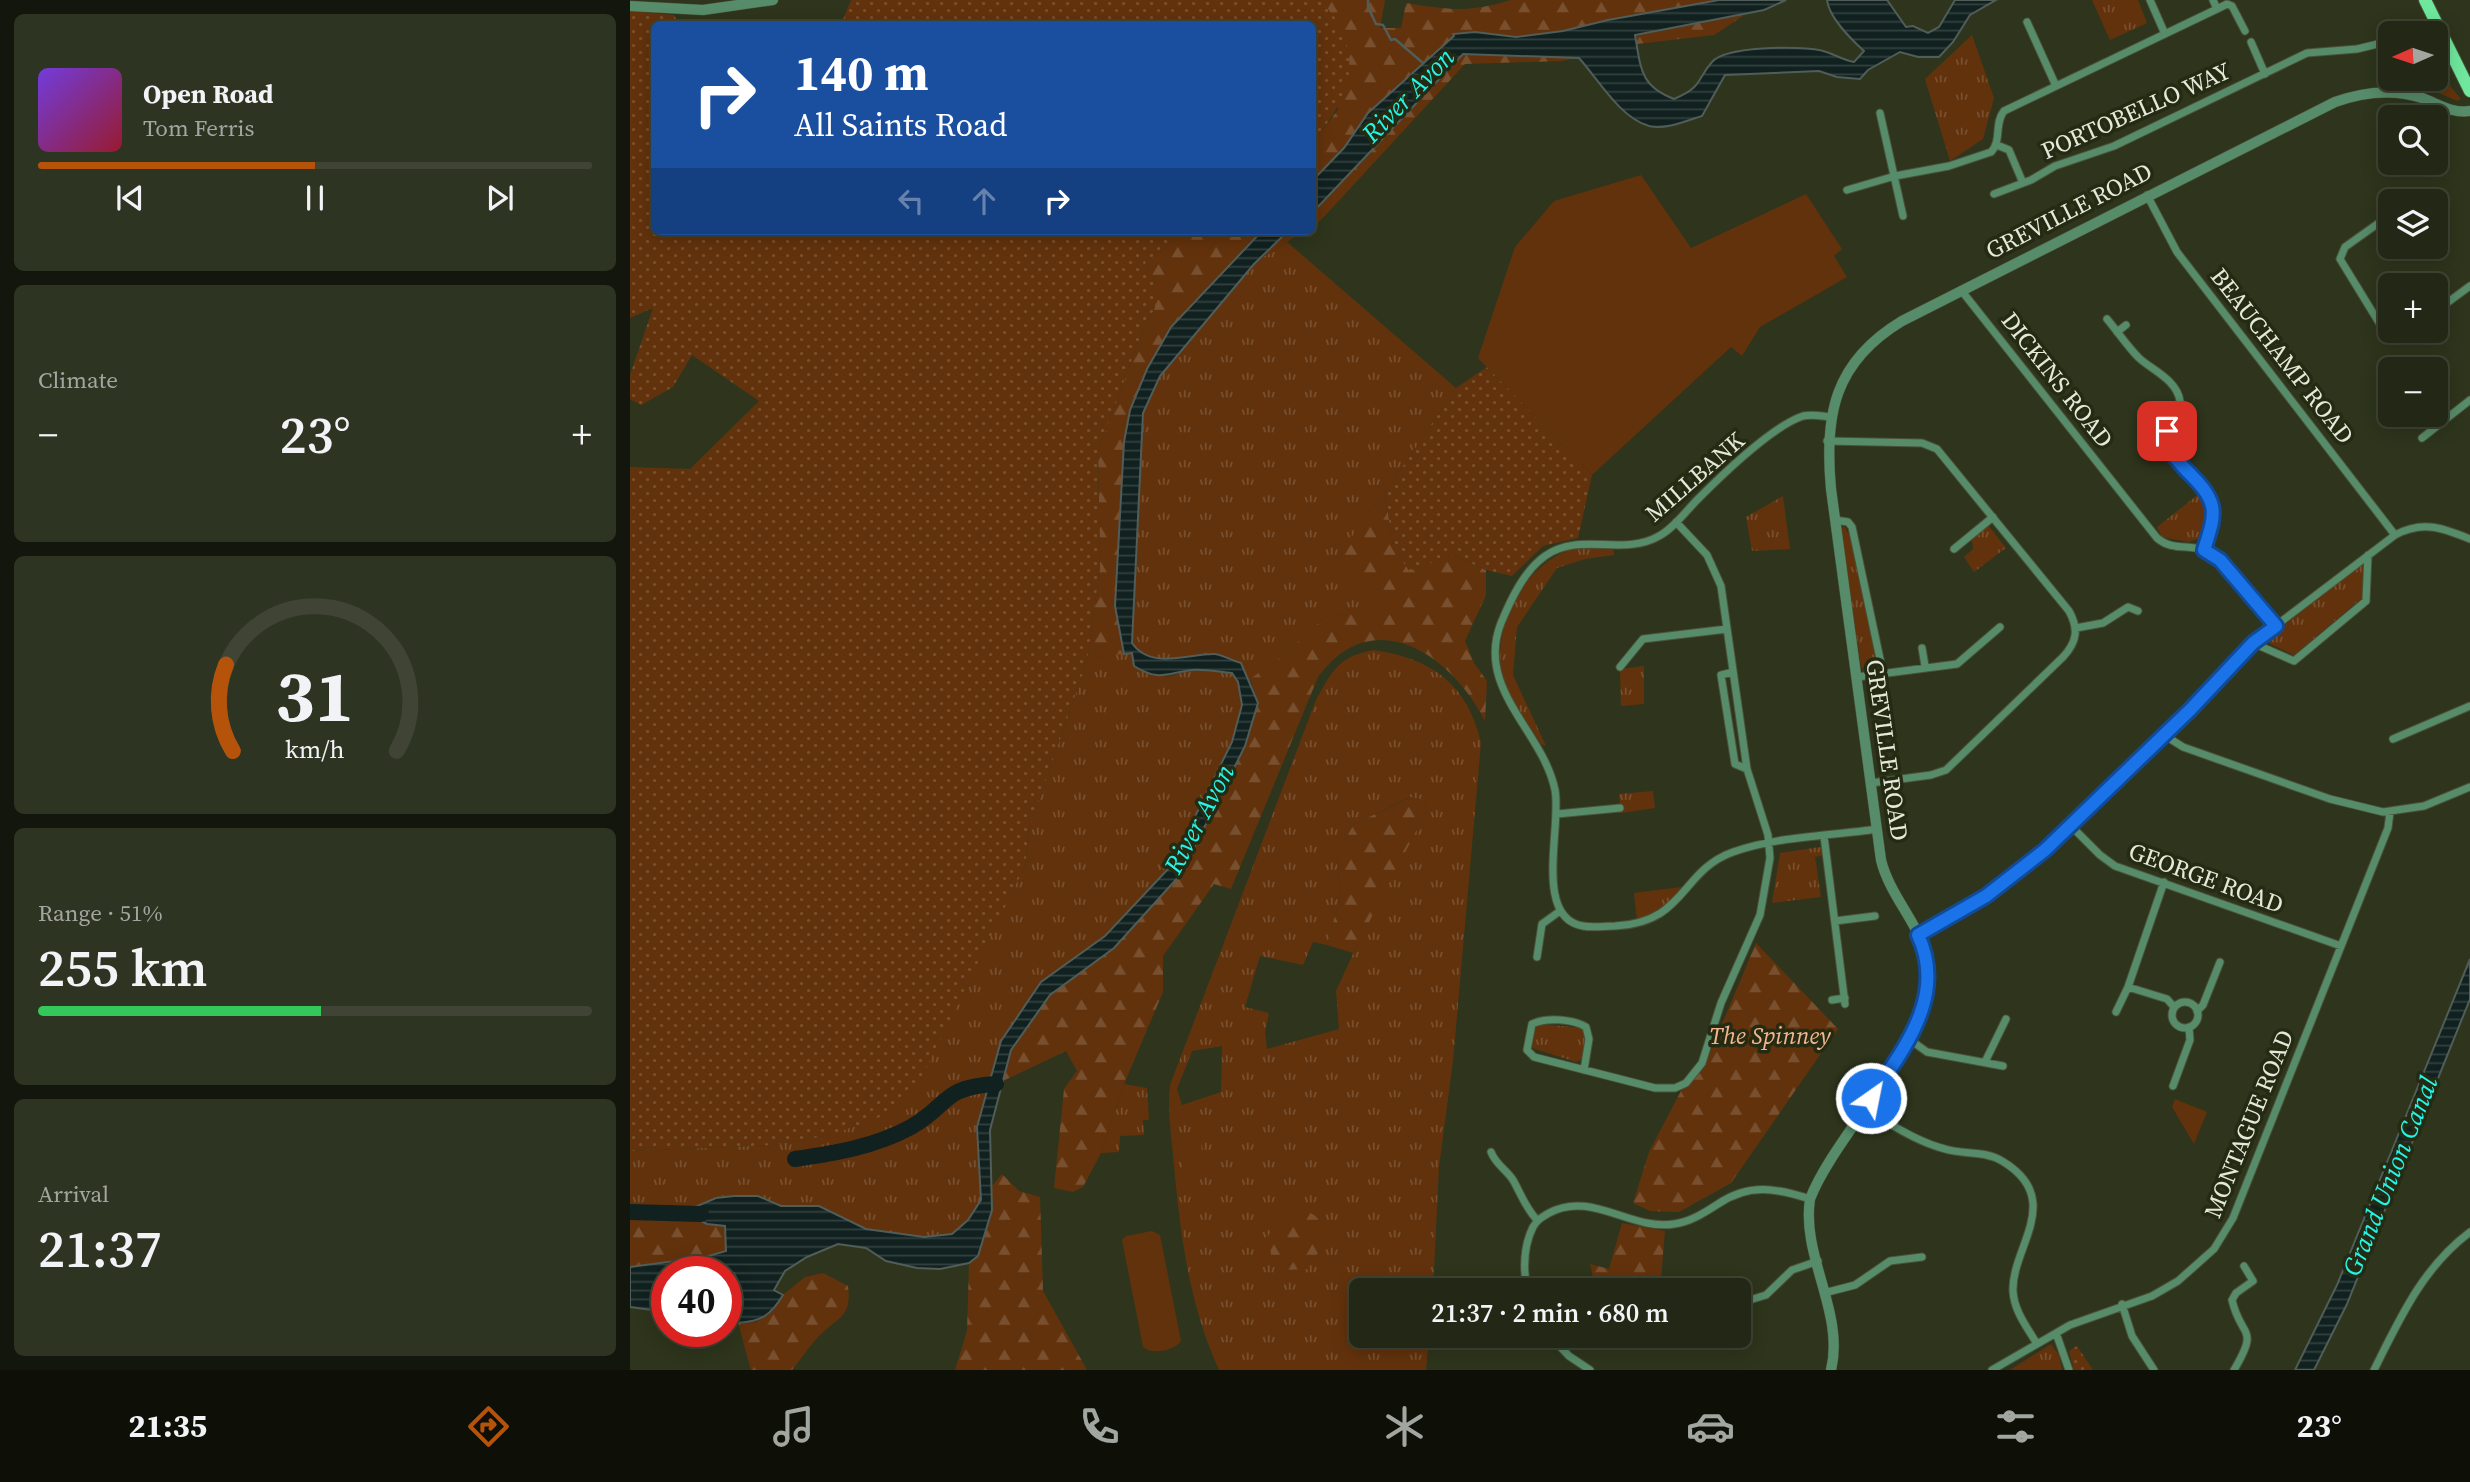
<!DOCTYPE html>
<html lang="en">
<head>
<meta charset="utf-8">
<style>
  :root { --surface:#222815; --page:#2e3422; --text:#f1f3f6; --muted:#a2a6a0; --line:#3f4434; --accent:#b45309 }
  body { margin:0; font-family:"Source Serif 4",serif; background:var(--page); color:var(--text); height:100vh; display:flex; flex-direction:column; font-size:26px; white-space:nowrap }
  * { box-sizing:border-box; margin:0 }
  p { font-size:23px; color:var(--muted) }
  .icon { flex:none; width:38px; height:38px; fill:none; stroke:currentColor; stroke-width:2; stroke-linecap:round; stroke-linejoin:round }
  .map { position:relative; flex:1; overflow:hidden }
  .drawer { display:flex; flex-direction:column; gap:14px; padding:14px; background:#13160c; width:630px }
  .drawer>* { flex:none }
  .banner { position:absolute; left:21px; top:21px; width:665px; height:214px; border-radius:10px; box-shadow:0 4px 18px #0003,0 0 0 2px var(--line); background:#1a4fa0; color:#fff; overflow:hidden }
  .needle { width:46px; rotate:267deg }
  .tools { position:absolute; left:1748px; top:21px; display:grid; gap:14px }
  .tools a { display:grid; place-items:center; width:70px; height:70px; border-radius:10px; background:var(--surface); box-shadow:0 4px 18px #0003,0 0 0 2px var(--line); font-size:35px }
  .speed { position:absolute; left:21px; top:1256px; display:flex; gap:14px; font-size:35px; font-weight:700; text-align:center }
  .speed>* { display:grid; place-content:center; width:91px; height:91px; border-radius:50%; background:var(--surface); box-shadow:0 4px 18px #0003,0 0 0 2px var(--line); line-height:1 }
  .speed .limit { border:10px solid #d22; background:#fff; color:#111 }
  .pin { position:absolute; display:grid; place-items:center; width:60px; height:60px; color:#fff; margin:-30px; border-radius:14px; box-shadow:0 4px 10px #0006 }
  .me { position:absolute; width:77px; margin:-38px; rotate:33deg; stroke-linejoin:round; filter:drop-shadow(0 0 5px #0008) }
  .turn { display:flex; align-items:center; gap:24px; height:147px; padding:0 28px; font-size:32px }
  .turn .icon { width:91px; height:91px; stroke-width:2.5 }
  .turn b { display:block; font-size:49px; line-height:60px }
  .lanes { display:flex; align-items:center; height:66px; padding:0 28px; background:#0003; justify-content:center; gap:35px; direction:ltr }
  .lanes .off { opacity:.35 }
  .big { font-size:52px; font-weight:600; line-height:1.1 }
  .drawer .tile { flex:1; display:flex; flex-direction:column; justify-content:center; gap:10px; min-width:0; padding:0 24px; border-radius:10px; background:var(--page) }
  .drawer .dial { align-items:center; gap:0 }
  .dial svg { height:182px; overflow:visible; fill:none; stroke:var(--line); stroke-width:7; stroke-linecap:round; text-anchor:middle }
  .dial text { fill:var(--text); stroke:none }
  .song { display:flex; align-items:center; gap:21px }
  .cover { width:84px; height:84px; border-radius:10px; background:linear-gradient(135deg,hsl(260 70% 55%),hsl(350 70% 35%)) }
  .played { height:7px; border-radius:4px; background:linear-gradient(90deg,var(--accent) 50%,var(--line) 50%) }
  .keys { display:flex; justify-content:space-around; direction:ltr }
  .heat { display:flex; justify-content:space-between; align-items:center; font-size:38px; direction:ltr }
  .charge { height:10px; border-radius:5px; background:linear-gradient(90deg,#34c759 51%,var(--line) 0) }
  .trip { position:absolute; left:719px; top:1278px; width:402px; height:70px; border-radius:10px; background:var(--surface); box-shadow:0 4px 18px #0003,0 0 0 2px var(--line); font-weight:600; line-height:70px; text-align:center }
  .menu { display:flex; height:112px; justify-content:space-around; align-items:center; background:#0e1008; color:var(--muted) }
  .menu .icon { width:49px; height:49px }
  .menu .on { color:var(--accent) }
  .menu b { font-size:32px; color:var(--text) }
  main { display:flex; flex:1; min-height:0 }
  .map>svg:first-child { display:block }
  .grass { fill:url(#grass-tufts); fill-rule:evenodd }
  .forest { fill:url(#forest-firs) }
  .park { fill:url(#park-dots) }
  .garden { fill:#62320c }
  .water { fill:url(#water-rules); stroke:#505d58; stroke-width:2 }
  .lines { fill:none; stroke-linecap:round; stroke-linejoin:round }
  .stream { stroke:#505d58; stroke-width:2.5 }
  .river { stroke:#102120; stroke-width:16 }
  .minor-casing { stroke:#4b523a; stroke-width:9 }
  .tertiary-casing { stroke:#4b523a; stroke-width:11 }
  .primary-casing { stroke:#4b523a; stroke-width:14 }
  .minor { stroke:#568c69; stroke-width:7 }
  .tertiary { stroke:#568c69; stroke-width:10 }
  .primary { stroke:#6fe79d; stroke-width:12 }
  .route-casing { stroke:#114b97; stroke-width:18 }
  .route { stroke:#1a73e8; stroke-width:12 }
  .labels { text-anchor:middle; stroke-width:7; stroke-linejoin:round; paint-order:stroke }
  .street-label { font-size:24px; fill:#e4e9da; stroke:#252b13 }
  .park-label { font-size:24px; font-style:italic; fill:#f4b68f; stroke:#252b13 }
  .water-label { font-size:26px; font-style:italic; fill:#23f5e8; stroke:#252b13 }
</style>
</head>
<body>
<main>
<section class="drawer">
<div class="tile">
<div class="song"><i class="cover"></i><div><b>Open Road</b><p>Tom Ferris</p></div></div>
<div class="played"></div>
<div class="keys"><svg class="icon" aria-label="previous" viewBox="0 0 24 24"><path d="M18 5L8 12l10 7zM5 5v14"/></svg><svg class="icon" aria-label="pause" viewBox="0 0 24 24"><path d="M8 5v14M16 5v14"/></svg><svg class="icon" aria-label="next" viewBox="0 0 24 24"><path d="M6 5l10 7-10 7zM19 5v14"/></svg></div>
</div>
<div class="tile"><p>Climate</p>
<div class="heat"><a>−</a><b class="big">23°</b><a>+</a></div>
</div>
<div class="tile dial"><svg viewBox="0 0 100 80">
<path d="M14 69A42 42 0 1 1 86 69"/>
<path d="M14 69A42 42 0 0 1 11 31" stroke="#b45309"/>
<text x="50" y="56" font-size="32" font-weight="700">31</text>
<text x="50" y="72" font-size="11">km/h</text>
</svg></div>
<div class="tile"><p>Range · 51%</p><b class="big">255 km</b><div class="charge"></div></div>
<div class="tile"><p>Arrival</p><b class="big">21:37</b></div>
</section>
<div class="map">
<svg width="1840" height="1370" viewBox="0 0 1840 1370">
  <defs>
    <pattern id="grass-tufts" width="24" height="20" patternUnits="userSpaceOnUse" patternTransform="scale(1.75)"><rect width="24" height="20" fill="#62320c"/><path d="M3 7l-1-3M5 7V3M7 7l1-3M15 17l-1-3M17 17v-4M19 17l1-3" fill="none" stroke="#78502f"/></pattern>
    <pattern id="forest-firs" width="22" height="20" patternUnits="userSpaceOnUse" patternTransform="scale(1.75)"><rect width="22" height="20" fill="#62320c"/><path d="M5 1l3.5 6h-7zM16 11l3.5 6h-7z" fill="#78502f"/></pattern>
    <pattern id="park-dots" width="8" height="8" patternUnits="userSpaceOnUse" patternTransform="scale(1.75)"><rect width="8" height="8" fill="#62320c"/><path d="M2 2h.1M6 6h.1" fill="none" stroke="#78502f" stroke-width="1.8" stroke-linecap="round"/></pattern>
    <pattern id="water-rules" width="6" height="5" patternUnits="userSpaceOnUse" patternTransform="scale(1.75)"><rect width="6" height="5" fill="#102120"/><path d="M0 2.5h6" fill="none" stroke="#334140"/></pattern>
  </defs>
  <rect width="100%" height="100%" fill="#2e351c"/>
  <path class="grass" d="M1462,0h46l9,23 -37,17z
    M1342,35l22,63 -11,41 -33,22 -25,-82z
    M1810,57l11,30 10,12 -4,2 -38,-17 -1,-5h18v-20z
    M657,242l169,146 -71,105 -24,27 27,89 -63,8 -47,43 -32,23 -13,-14 -84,-3 17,11 27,-7 39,3 6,9 4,23 -10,37 -62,125 -65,69 -64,46 -64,145 4,73 -13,20 -16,14 -28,3 -58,-8 -47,-23h-38l-23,-10 -42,2 -33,14h-53v-61l143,-6 57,-10 195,-268 4,-38 58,-168 15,-5 35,-243 14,-38 98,-116 16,-3z
    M1570,493c8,17 6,30 -2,46l-9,3 -27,-5 -5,-10z
    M1153,496l7,53 -38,2 -6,-34z
    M1358,525l18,23 -32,24 -10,-15 9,-8 -1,-10z
    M1214,526l6,10 27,129 -7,8h-5l-4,-6 -20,-138z
    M949,547l34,1 1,7 -29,4 -28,9 -40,59 -4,48 33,71 -5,-2c-14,-24 -36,-49 -40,-76 -7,-49 30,-111 78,-121z
    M1734,563l-1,34 -69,58 -30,-14z
    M743,650c58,8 95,34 108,93l-28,318 -14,106 -6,123h-71v45h67l-3,35h-207c-30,-66 -38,-132 -45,-204 -2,-27 -7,-54 -4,-81l146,-385c17,-30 22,-43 57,-50zM780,797l15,3 1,12 -55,103 -35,76 3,38 -72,20 -2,-17 4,-19 -24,-6 15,-51 43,9 10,-23 14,3 13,-48 -3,-43 17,-30zM592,1046l-1,46 -39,13 -5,-16 15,-38z
    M1014,666v38l-23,2 -1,-37z
    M1023,791l2,17 -34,5 -2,-19z
    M1190,847l4,8 -9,2 6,40 -49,6 8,-50z
    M1052,887c-7,18 -28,27 -45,33l-3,-27z
    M909,1024l45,4 2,12 -3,19 -7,3 -44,-14 3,-21z
    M494,1084l23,4 2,32h-6l1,15 -24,1 -1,16 -18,1z
    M1421,1344l8,11 3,15h-52z"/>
  <path class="forest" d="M692,0h63l-5,28h21l5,-25c45,7 61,10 105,-3h235l-3,16 -29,19 -77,9 -75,17 -97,3 -144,156 -8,6v-84l25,-32z
    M560,231h114l-39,25 -16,3 -73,74 -39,80 -14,209 9,31 -30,3 -15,5 13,-94 -2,-115 42,-115 15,-30v-24l-10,-21z
    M755,493l8,53 60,9 33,15v25l-21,46 9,22 13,18 -2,40c-33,-66 -112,-120 -167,-44l-87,212 -17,-5 -51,72v36l-39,92 -23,69 -18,34 -10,5 -19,-4 10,-99 13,-18 -11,-20 -63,30 8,-31 39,-55 64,-47 67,-74 77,-171 -8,-24 28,-19 47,-43 62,-8 -49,-46 23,-43z
    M781,797l14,3 1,12 -73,141 -26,-8 13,-48 -3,-43 17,-30z
    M1126,943l82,86 -107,154 -52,29 -29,-1 -17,-8 16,-51 33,-63 22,-22z
    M372,1174l17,17 21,6 3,94 44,79h-132l12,-39 2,-68c18,-14 23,-55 23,-77z
    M658,1209c43,-1 43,33 19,60l-25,1 -10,-10 -4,-24z
    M0,1212h53l24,12 18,2 1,25 -21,6 -75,10z
    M992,1223l43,8 -5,59h-64l-6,-26 19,5z
    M193,1273l25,13c4,30 -9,31 -28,49 -10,10 -19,24 -28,35h-41l-13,-47 18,-1 16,-10 11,-17 22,-18z"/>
  <path class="park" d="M221,0h471c5,9 14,17 18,27 22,47 2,78 -27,115l-1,-118h-471z
    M0,11l44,4 5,9h-25v207h536l-45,31 10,21v24l-15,30 -42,115 2,115 -13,94 -58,168 -4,37 -106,217 -41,35 -48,17 -57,10 -143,6v-684l60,2 69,-68 -67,-46 -19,32 -32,18 -11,-6v-24l23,-67 -23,10z
    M857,367l105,108 -14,63 -35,8 -31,30 -26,-6 -33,-15 -44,16 -16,-25 -8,-53 71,-105z
    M1447,1346l16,24h-19l-5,-19z"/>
  <path class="garden" d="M1011,175l50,73 115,-54 36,55 -8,7 13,21 -87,50 -18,29 -11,-9 -139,128 -114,-117 37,-111 39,-46z
    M1545,1099l32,13 -13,32 -22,-37z
    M570,1136l5,40 -21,2 -4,-40z
    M522,1231l8,4 21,106c-7,10 -29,14 -38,6l-21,-107 4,-4z"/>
  <path class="water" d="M1089,0h67l-22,10 -129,25c6,34 5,51 39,64 29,-12 22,-19 38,-37 13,-16 86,-16 107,-12 12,2 23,10 35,12l10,-11c-13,-12 -35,-33 -37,-51h60l19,27 7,-1 15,7 11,-6 16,-27h41l-26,15 -17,27 -14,15h-21l-18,-5 -32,18 -8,9 -23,-2 -18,-6 -94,4 -23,41c-16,5 -37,14 -53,10 -29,-8 -51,-47 -70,-68l-116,-4 -150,158v-32l31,-32 24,-35 86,-77 -1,-2 22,-2 41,5 47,-6 45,-11z
    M632,231h26l-34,33 -94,112 -17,37 -11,230c19,28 58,10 83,11 8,1 18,7 26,9l17,40 -13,43 -64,128 -67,74 -64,47 -39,55 -21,80 2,80 -14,46 -9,7 -29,6 -23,-1 -31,-7 -20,-13 -28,-4 -31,13 -22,14 -11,19 9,5c-12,20 -21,26 -45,28l-7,-38 5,-7 -2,-5 -67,-1v40l-37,-5v-40l75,-10 21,-6 -1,-25 -18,-2 -24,-12 33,-14 18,-2h24l23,10h38l47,23 58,8 28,-3 16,-14 13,-20 -4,-73 24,-86 40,-59 64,-46 65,-69 62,-125 10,-37 -4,-23 -6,-9c-13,-1 -27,-4 -40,-3 -26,3 -32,12 -58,-4l-2,-13 -8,1 -9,-48 9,-164 6,-32 17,-41 24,-42z
    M1840,959v40l-123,305 -33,66h-19l42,-85z"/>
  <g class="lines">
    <path class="stream" d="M738,0v7l8,17 7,1 8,15 4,-1 28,24"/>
    <path class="river" d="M165,1159c41,-6 79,-12 116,-32 39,-22 30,-40 85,-43
      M0,1212l71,2"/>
    <g class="minor-casing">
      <path id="minor" d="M1520,0l15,34
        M1587,9l10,-5 5,2 13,25
        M1397,22l29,64
        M1621,42l14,32
        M1778,94v-15
        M1250,113l23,103
        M1367,145l12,5 14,33
        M1217,190l48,-14 54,-10 42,-14c11,-11 3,-29 13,-41l213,-102 -4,-9
        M1364,194l37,-14 24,-14 59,-20 193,-93 50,-4 33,-8
        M1517,195l30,57 218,283
        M1781,201l8,-6
        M1760,215l-45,32 -5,12 46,75 12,4 11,-7
        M1331,290l196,248c16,14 34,5 52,14 18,9 53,56 67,74
        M1806,311l34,-25
        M1477,319c11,13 20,27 32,39 13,12 38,22 41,43 2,16 -14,25 -14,41l46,63v14l-8,30
        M1487,332l9,-7
        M1792,415l11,14
        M1200,417c-9,-1 -18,-3 -27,-1 -30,10 -82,60 -105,83 -12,12 -24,29 -39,37 -36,21 -79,-5 -114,20 -21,15 -34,43 -44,67 -26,66 42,108 54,167 7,36 -22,128 28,136 10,2 22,0 32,0 71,-3 65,-55 118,-74 45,-16 98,-16 144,-23
        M1792,438l48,-38
        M1197,441l95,2 15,6 132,162c10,18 8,31 -6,46l-117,113 -15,5 -60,8
        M1205,520l13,2 4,5 31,146
        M1324,549l39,-32
        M1446,628l27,-5 25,-16 10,4
        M1623,643l41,18 72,-60 2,-46
        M1292,648l3,18
        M990,667l23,-28 84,-10
        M1103,672l-12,3 14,89 12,5
        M1227,677l100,-13 43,-37
        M1534,735l19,12 147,52 53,13 41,-6 46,-19
        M1763,739l77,-33
        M927,814l63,-6
        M1441,826l29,29 15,11 226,80
        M1194,836l21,168
        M1205,921l40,-5
        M1288,935l68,-39 59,-46 145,-140 63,-67 142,-108c28,-15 48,-7 75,4
        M907,957l5,-33 18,-13
        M1498,987l39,12 7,8
        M1202,1000l13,-2
        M1542 1015a13 13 0 1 1 26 0a13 13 0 1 1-26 0Z
        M1567,1011l6,-6 17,-43
        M1486,1012l12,-25 36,-105
        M1279,1039l18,13 76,14
        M1355,1062l21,-43
        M954,1070l5,-31 -3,-12c-13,-8 -40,-10 -54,-3l-5,26 7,7 121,31h20l11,-5 16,-20 19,-60 39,-88 10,-57 -2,-23 -21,-66 -26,-183 -14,-31 -31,-33
        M1543,1086l17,-46 -1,-13
        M1234,1109c27,15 51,32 81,40 19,6 39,1 57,12 64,38 9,87 11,130 1,20 14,36 24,53
        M861,1152c5,13 15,17 22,28 8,14 12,27 24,40
        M897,1290c-4,-22 -4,-43 6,-63 4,-7 9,-10 16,-14 42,-23 82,18 125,11 16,-2 30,-11 44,-20 31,-21 58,-16 92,-5
        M1194,1293l31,-8 35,-24 32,-4
        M1110,1303l26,-8 26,-25 26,-9
        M1492,1304l10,32 22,34
        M1426,1333l13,37
        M919,1335l20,21 21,14
        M1362,1370l78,-45 82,-29 26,-15 36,-32 19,-31 155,-390 2,-16
        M1604,1370c26,-44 7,-31 -2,-70l4,-7 17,-12 -9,-15
        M1744,1370c26,-52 49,-103 96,-138"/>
    </g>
    <g class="tertiary-casing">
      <path id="tertiary" d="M0,6l73,4 70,-10
        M1201,1370c14,-57 -30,-114 -21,-171 26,-68 131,-165 118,-237 -7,-37 -38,-65 -47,-102l-50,-371c-7,-74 3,-127 71,-168l433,-219c28,-10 59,-13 87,-4 16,6 31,16 48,13"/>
    </g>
    <g class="primary-casing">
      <path id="primary" d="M1795,0l45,91"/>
    </g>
    <use href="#minor" class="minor"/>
    <use href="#tertiary" class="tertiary"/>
    <use href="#primary" class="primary"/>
  </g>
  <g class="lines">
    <g class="route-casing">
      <path id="route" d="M1241,1098c33,-50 76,-102 47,-163l68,-39 59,-46 145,-140 63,-67 23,-17 -56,-66 -16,-10c4,-14 11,-30 8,-44 -7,-29 -48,-43 -45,-75"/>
    </g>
    <use href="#route" class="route"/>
  </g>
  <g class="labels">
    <g class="street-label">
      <text transform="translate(1506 111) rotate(-24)" y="8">PORTOBELLO WAY</text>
      <text transform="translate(1439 211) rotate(-27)" y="8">GREVILLE ROAD</text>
      <text transform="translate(1652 356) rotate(52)" y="8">BEAUCHAMP ROAD</text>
      <text transform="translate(1427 380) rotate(52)" y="8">DICKINS ROAD</text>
      <text transform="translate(1065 477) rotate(-41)" y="8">MILLBANK</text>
      <text transform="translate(1257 750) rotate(82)" y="8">GREVILLE ROAD</text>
      <text transform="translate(1576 878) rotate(20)" y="8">GEORGE ROAD</text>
      <text transform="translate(1619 1124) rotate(-68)" y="8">MONTAGUE ROAD</text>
    </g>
    <g class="park-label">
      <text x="1140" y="1044">The Spinney</text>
    </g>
    <g class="water-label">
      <text transform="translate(778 95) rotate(-46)" y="9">River Avon</text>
      <text transform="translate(569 819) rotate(-62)" y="9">River Avon</text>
      <text transform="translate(1760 1176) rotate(-68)" y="9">Grand Union Canal</text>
    </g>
  </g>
</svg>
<div class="tools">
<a><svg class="needle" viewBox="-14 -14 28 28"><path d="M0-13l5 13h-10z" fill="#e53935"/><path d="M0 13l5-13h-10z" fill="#a2a6a0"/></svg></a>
<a><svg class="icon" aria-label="search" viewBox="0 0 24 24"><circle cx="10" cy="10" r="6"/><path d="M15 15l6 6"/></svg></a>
<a><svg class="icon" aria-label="layers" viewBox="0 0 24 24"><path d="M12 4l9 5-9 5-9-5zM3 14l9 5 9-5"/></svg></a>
<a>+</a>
<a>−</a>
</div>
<div class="speed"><div class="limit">40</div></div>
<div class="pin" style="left:1537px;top:431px;background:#d93025"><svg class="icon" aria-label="arrive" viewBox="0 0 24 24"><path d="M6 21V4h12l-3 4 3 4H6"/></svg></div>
<svg class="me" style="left:1241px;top:1098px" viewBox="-20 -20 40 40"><circle r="17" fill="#1a73e8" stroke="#fff" stroke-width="3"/><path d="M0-11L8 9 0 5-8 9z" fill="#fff"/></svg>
<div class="trip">21:37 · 2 min · 680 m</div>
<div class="banner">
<div class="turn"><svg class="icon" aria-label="right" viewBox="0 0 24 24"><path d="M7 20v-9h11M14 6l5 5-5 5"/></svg><div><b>140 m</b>All Saints Road</div></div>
<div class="lanes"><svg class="icon off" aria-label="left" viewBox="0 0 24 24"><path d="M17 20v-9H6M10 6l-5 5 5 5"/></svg><svg class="icon off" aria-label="ahead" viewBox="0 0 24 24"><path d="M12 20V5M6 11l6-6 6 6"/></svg><svg class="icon" aria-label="right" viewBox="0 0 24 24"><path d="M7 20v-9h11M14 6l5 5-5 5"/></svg></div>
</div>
</div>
</main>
<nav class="menu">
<b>21:35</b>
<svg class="icon on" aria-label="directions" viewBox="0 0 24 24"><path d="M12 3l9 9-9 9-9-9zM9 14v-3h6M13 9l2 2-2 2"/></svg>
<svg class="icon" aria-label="music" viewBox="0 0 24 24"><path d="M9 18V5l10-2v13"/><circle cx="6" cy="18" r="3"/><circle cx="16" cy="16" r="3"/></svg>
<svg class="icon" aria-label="phone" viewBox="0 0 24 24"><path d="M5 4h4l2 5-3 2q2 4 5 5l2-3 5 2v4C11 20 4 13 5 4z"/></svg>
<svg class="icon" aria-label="climate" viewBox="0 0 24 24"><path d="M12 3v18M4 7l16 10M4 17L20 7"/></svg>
<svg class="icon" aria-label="car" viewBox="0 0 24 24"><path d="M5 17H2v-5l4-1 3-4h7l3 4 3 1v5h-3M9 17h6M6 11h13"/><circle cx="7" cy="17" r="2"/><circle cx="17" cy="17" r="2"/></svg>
<svg class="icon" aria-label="filters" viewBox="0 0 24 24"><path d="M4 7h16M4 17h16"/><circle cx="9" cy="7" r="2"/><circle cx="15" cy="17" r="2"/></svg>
<b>23°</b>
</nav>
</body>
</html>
